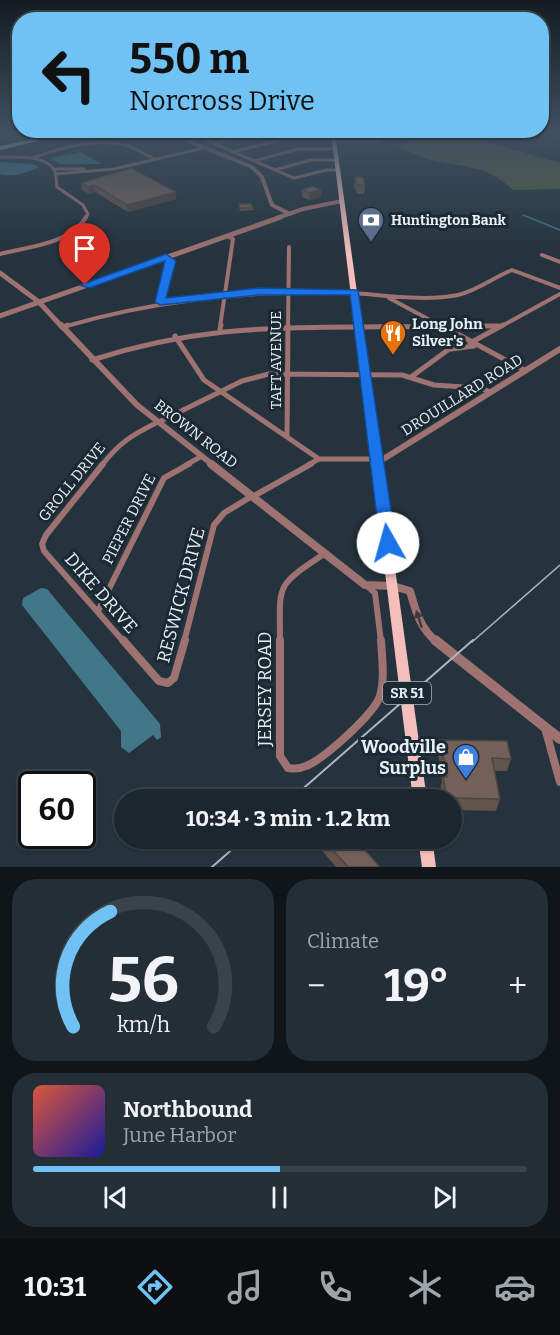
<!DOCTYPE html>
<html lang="en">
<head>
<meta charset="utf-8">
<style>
  :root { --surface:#1b262e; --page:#242e36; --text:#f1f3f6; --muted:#a0a5aa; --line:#39434a; --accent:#70c2f4 }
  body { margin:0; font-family:Bitter,serif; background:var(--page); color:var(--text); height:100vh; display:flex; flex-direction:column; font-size:22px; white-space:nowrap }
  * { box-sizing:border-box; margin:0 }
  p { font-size:20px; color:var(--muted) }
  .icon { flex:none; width:33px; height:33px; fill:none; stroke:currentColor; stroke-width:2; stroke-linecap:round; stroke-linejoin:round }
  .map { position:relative; height:867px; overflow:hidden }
  .sheet { display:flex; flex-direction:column; gap:12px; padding:12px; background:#0f1519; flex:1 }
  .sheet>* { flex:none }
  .guide { position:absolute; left:12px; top:12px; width:537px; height:126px; border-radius:24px; box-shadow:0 2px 4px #0004,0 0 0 2px var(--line); background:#70c2f4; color:#111; overflow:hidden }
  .speed { position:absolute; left:18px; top:771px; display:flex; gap:12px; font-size:30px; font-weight:700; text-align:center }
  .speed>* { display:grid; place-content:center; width:78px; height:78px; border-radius:50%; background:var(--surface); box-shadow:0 2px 4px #0004,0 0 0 2px var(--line); line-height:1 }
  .speed .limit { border:3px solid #111; border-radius:9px; background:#fff; color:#111 }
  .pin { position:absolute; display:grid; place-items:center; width:51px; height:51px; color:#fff; margin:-62px -26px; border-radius:50% 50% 50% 0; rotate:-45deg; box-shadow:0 0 6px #0007 }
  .pin .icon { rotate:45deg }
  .me { position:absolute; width:66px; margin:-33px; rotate:353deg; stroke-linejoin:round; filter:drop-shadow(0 0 4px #0008) }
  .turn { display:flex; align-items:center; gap:21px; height:126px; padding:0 18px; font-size:27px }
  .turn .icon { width:78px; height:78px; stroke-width:2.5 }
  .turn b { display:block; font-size:42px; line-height:51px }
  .big { font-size:45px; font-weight:700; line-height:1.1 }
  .sheet .tile { flex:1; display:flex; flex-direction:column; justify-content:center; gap:9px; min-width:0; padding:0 21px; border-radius:24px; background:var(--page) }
  .sheet .dial { align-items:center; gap:0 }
  .dial svg { height:156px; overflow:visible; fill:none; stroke:var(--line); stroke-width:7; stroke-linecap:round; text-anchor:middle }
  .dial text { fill:var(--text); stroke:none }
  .song { display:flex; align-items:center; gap:18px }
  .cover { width:72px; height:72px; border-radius:9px; background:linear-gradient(135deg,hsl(10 70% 55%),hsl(240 70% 35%)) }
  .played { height:6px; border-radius:3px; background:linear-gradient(90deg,var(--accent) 50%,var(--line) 50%) }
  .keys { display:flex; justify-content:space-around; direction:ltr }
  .heat { display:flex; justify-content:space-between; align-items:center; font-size:33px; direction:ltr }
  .sheet .tiles { flex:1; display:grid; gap:12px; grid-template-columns:1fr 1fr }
  .tile:last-child { grid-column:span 2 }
  .trip { position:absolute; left:114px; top:789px; width:348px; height:60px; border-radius:30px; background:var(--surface); box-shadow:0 2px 4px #0004,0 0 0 2px var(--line); font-weight:700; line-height:60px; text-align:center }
  .dock { display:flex; height:96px; justify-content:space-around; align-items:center; background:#0b0f12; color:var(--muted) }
  .dock .icon { width:42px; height:42px }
  .dock .on { color:var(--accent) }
  .dock b { font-size:27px; color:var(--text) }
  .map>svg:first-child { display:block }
  .green { fill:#585f3c }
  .water { fill:#427789 }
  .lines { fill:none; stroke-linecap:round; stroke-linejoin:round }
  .stream { stroke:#427789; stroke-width:1.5 }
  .minor-far4 { stroke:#9e7270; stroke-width:3 }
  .minor-far3 { stroke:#9e7270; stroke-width:4 }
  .minor-far2 { stroke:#9e7270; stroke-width:5 }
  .minor-far1 { stroke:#9e7270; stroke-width:6 }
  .minor { stroke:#9e7270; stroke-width:8 }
  .tertiary-far4 { stroke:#9e7270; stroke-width:4 }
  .tertiary-far3 { stroke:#9e7270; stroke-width:5 }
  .tertiary-far2 { stroke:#9e7270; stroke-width:6 }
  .tertiary-far1 { stroke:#9e7270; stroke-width:8 }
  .tertiary { stroke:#9e7270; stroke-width:10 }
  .primary { fill:#f4bebb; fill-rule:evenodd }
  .motorway { fill:#fde7e5; fill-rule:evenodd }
  .rail-far1 { stroke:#abb6be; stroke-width:1.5 }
  .rail { stroke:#abb6be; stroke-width:2 }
  .wall { fill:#63534d }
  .shaded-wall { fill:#50443e }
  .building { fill:#736159; stroke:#50443e; stroke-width:1.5 }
  .oneway { fill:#3c3b42 }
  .route { fill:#1a73e8; stroke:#114b97; stroke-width:1.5 }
  .labels { text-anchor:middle; stroke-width:6; stroke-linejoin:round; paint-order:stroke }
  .far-poi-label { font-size:14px; font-weight:bold; fill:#e7f0f7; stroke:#1b2933; text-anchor:start }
  .shield { fill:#1b2933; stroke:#aab4bc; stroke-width:1.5 }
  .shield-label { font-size:14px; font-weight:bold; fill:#e7f0f7 }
  .poi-label { font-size:15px; font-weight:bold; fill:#e7f0f7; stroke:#1b2933; text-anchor:start }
  .street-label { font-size:15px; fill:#e7f0f7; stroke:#1b2933 }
  .near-street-label { font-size:18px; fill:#e7f0f7; stroke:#1b2933 }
  .near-poi-label { font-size:18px; font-weight:bold; fill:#e7f0f7; stroke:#1b2933; text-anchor:end }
</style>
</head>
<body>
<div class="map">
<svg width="560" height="867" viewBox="0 0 560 867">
  <rect width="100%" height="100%" fill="#24333d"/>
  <path class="green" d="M425,133h31l104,30v26l-47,1c-28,-27 -51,-22 -86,-31 -10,-3 -20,-9 -30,-12z"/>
  <path class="water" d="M80,152l22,12h-42l-11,-6z
    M0,162l32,2 7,3c-15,6 -23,11 -39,7z
    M41,588l6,1 113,135 1,13 -4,3 -4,-5 -24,18 -8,-6v-16l-99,-126 1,-7z"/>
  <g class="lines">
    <path class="stream" d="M523,215l37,15"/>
    <path class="minor-far4" d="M189,133l105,45 33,-8h12
      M335,141h45l5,-8
      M215,143l43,-10
      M233,152l62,-16h39
      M0,157c15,0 42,-2 53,11 4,5 3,13 4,19l26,18 5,9 -2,4
      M33,158c27,-10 64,-20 92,-13 11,3 20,10 30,14
      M253,161l46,-12h37
      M53,169h31
      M274,170l37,-10h26
      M55,174l59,-5 90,-21"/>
    <path class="minor-far3" d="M0,254c27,-7 71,-10 86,-37
      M542,255l18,7
      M389,298l54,29
      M160,302l11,-41 -5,-4
      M443,326h56
      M63,327c89,-26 175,-35 267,-35 42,0 86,11 128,3 19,-4 36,-18 54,-25l48,18
      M220,327l13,-88 -6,-3
      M288,327l1,-80
      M375,327h49
      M500,327l60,-33"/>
    <path class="minor-far2" d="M441,325l85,46
      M443,326h56
      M62,327l6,-2
      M220,329l1,-4
      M175,336l29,44 115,79
      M470,343l33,-18
      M451,349l23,-3
      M92,360c93,-30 166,-33 262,-33 31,0 61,-2 92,2
      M411,377l41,-30 3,-7 -2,-6
      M159,422l83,-41 27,-7 133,1 32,10 45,3 12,4
      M287,437l1,-112
      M102,465c18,-23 30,-30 56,-43
      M186,465l16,-9
      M308,465l11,-6h58"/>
    <path class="minor-far1" d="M103,464l-57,71 -4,9 2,7 80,91
      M254,496l57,-32
      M367,586l8,7 6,49
      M98,611l66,-133 25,-14
      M184,642l30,-117 10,-12 28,-17
      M280,642c0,-58 -6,-55 44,-88"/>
    <path class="minor" d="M123,640l36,41 9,2 6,-5 11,-38
      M280,640v116l8,12c6,1 12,1 18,-2 18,-7 68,-52 74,-70 5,-17 2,-38 1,-56
      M545,728l15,54"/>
    <path class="tertiary-far4" d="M169,133l83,34 10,10 10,28 18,9
      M277,218l26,-9 39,-8"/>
    <path class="tertiary-far3" d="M0,273l39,29 23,25
      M0,316l281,-99"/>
    <path class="tertiary-far2" d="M61,325l76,80 76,60
      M377,463l183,-114"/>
    <path class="tertiary-far1" d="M211,464l154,121 28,1 17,5c6,21 10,37 27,51"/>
    <path class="tertiary" d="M435,640l125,99"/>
    <path class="primary" d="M331,133h4l92,667h-14z
      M418,838h14l4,29h-14z"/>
    <path class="motorway" d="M62,133h40l-39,5 -3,-2 -60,14v-4z"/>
    <path class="rail-far1" d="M472,642l88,-77"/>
    <path class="rail" d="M290,800l183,-160
      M212,867l33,-29"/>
  </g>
  <path class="wall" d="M355,177l10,8 -1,9h-7l-3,-8z
    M81,183l95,16 -48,13 -33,-20 -6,2 -7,-4z
    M302,190h19v7l-12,3 -7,-3z
    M239,206l14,2v2l-13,1z
    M440,740l71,19 -4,12h-13l6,28 -4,12 -44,-1v-10h-10l-2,-10 2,-8 -4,-30z
    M311,838h43l25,29h-43z"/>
  <path class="shaded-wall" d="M94,185l1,7 -6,2 -1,-7z
    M321,190v7l-12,3 1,-7z
    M176,192v7l-48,13 -1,-7z"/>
  <path class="building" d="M131,168l45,24 -49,13 -33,-20 -6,2 -7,-4z
    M355,177h8l2,8h-8z
    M313,186l8,4 -11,3 -8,-3z
    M239,204h12l2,4h-13z
    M440,740l67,1 4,18 -19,-1 8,41 -53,-1 -4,-21h4z
    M322,838h32l25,28 -1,1h-30z"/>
  <defs><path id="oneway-solid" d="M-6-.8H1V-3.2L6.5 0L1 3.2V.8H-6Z" transform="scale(1.5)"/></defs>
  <use class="oneway" href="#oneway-solid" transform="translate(419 619) rotate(-108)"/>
  <linearGradient id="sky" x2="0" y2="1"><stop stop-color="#141c22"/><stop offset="0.52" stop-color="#3f5062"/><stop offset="1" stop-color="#3f5062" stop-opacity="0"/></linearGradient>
  <rect width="560" height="254" fill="url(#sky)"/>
  <path class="route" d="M166,254l10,7 -10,37 92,-10 100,2 38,253 -3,4h-11l-2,-4 -30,-248h-92l-98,10 -5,-3 10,-41 -76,27 -9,-3z"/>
  <defs>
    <g id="bank-pin" transform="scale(1.35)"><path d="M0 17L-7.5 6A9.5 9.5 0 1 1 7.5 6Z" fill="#5c6f8a" stroke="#1b2933"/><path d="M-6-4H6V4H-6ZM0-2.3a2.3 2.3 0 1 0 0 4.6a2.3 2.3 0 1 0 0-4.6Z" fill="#fff"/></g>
    <g id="restaurant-pin" transform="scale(1.35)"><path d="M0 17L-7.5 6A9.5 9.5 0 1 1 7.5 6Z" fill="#e8710a" stroke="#1b2933"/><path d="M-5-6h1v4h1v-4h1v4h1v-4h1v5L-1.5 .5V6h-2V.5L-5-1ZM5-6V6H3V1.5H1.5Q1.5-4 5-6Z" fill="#fff"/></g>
    <g id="shop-pin" transform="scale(1.35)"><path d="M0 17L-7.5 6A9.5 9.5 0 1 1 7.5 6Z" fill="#3f7fe0" stroke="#1b2933"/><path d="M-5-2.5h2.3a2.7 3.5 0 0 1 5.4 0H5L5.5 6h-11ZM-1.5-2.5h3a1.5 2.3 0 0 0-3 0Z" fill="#fff"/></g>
  </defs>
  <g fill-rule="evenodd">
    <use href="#bank-pin" x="371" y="220"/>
    <use href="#restaurant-pin" x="393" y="333"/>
    <use href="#shop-pin" x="466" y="757"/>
  </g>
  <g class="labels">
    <g class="far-poi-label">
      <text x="391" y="225">Huntington Bank</text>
    </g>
    <rect class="shield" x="383" y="682" width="48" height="22" rx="4.5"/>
    <g class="shield-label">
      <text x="407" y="698">SR 51</text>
    </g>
    <g class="poi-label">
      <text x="412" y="329">Long John<tspan x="412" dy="17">Silver's</tspan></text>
    </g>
    <g class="street-label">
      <text transform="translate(276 360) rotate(-90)" y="5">TAFT AVENUE</text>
      <text transform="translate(462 395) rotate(-32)" y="5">DROUILLARD ROAD</text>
      <text transform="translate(196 434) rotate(38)" y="5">BROWN ROAD</text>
      <text transform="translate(72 482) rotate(-51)" y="5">GROLL DRIVE</text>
      <text transform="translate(129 519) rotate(-63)" y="5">PIEPER DRIVE</text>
    </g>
    <g class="near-street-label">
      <text transform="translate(101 593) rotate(49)" y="6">DIKE DRIVE</text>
      <text transform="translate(181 595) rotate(-75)" y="6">RESWICK DRIVE</text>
      <text transform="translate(265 689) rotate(-90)" y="6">JERSEY ROAD</text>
    </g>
    <g class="near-poi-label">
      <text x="446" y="753">Woodville<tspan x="446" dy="21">Surplus</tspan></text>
    </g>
  </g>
</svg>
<div class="speed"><div class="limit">60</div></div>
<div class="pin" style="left:85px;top:285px;background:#d93025"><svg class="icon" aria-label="arrive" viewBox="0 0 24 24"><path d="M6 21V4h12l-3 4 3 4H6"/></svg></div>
<svg class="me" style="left:388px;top:543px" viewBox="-20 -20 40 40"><circle r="19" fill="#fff"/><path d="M0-13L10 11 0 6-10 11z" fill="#1a73e8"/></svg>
<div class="trip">10:34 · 3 min · 1.2 km</div>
<div class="guide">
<div class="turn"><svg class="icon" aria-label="left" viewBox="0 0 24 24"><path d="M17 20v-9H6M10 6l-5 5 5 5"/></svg><div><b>550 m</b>Norcross Drive</div></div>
</div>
</div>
<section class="sheet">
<div class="tiles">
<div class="tile dial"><svg viewBox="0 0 100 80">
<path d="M14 69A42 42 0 1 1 86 69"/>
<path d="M14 69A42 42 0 0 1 33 10" stroke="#70c2f4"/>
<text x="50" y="56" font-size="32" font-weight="700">56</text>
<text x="50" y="72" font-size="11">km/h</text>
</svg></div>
<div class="tile"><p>Climate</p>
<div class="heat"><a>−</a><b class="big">19°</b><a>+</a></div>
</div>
<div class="tile">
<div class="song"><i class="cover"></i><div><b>Northbound</b><p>June Harbor</p></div></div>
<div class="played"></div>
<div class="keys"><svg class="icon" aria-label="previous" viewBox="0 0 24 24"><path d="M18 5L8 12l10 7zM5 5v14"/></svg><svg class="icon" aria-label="pause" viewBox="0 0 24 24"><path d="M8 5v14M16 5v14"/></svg><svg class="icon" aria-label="next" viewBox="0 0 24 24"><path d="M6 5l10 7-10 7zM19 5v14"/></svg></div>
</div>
</div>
</section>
<nav class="dock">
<b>10:31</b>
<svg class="icon on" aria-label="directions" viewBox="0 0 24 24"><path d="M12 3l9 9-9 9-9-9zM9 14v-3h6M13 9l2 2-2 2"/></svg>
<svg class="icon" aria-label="music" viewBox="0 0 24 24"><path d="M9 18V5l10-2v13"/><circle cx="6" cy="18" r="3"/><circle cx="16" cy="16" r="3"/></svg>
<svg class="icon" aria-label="phone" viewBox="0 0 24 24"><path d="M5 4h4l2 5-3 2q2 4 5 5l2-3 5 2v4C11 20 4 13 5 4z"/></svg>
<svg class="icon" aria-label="climate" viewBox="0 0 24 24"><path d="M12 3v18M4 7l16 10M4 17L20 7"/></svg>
<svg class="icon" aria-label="car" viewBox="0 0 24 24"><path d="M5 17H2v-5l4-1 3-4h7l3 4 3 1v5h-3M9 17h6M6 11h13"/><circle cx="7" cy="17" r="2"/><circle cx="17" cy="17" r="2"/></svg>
</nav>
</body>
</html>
